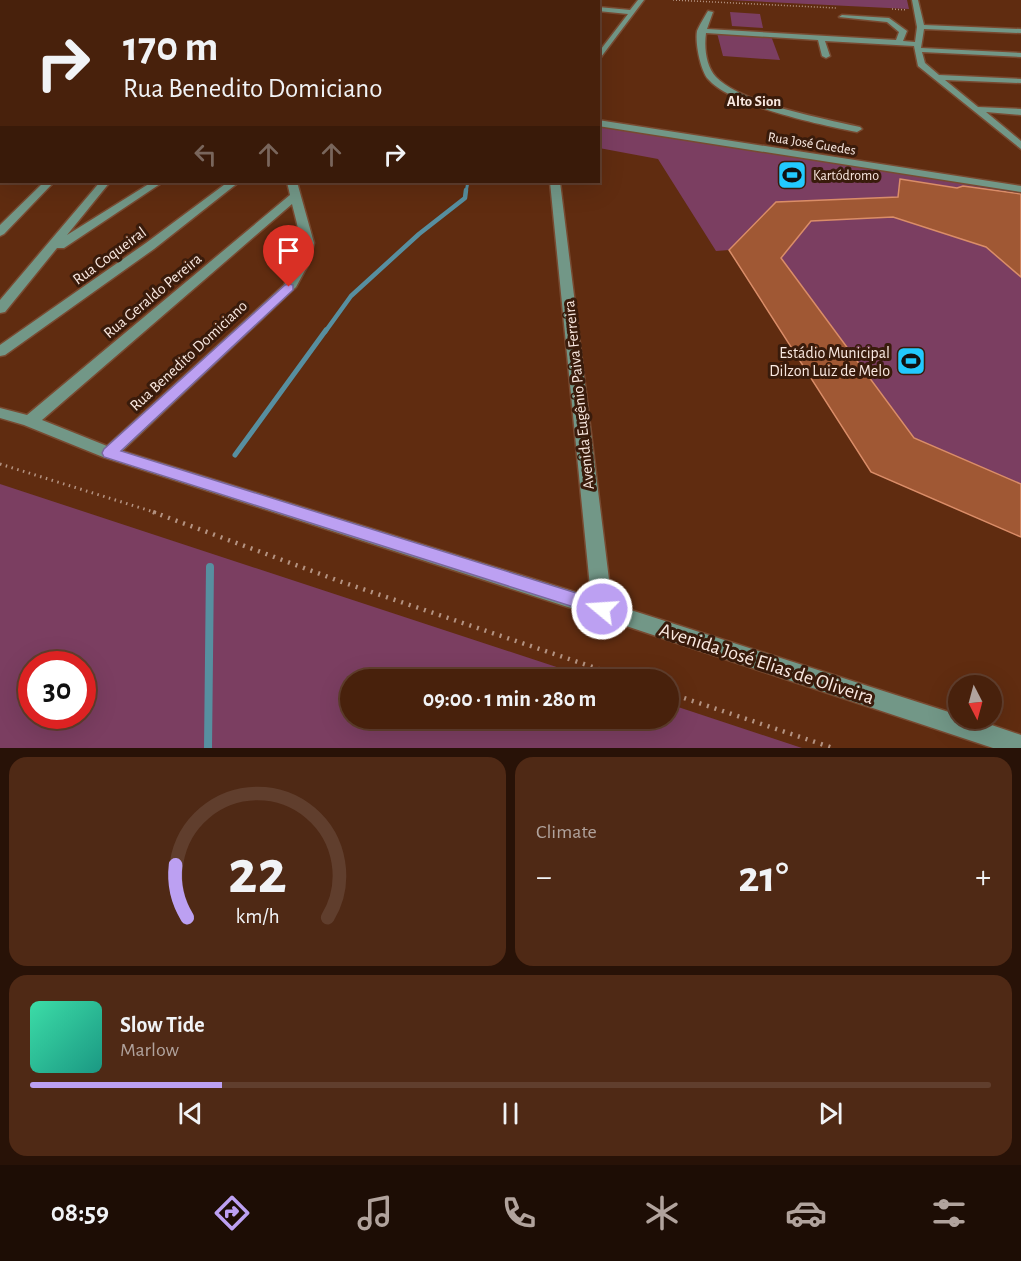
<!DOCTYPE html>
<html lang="en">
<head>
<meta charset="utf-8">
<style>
  :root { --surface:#48210c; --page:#4f2915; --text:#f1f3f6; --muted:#b1a39d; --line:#603e2d; --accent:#bca0f2 }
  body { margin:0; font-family:"Alegreya Sans",sans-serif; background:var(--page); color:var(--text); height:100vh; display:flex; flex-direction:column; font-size:22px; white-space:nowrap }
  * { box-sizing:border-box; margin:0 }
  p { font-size:20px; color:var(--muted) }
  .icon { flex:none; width:33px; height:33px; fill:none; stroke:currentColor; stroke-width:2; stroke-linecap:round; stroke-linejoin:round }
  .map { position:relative; height:748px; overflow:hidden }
  .details { display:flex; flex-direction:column; gap:9px; padding:9px; background:#281207; flex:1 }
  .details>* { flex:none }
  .guide { position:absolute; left:0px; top:0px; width:600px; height:183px; box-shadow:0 6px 24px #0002,0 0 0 2px var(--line); background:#48210c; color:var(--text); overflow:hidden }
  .needle { width:39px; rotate:174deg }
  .fabs { position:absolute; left:948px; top:675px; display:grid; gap:12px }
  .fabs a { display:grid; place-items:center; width:54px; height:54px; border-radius:50%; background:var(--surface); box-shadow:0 6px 24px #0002,0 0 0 2px var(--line); font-size:30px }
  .speed { position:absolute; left:18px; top:651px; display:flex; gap:12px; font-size:30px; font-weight:700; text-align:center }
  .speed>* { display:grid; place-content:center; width:78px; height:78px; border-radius:50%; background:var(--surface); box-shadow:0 6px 24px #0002,0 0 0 2px var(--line); line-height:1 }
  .speed .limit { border:9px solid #d22; background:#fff; color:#111 }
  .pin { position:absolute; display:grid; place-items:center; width:51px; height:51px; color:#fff; margin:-62px -26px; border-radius:50% 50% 50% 0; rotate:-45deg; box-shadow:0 0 6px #0007 }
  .pin .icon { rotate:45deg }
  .me { position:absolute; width:66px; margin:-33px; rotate:288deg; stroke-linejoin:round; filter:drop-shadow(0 0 4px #0008) }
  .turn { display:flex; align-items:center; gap:21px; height:126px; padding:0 24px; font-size:27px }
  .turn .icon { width:78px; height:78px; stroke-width:2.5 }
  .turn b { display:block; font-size:42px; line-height:51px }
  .lanes { display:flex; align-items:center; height:57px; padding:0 24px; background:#0003; justify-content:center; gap:30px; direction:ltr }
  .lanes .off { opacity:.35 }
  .big { font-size:45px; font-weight:700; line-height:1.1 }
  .details .tile { flex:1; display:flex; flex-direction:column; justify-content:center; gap:9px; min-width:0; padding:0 21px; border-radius:18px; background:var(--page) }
  .details .dial { align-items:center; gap:0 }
  .dial svg { height:156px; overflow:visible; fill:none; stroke:var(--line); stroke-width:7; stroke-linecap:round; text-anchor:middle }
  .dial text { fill:var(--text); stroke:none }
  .song { display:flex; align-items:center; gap:18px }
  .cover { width:72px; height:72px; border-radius:9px; background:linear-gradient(135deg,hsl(160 70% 55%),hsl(170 70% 35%)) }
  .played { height:6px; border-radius:3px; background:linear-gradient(90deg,var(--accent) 20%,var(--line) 20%) }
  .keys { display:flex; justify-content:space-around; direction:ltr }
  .heat { display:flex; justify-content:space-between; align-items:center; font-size:33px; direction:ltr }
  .details .tiles { flex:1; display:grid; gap:9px; grid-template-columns:1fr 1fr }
  .tile:last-child { grid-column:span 2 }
  .trip { position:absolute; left:340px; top:669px; width:339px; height:60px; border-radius:30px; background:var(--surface); box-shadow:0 6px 24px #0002,0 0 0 2px var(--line); font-weight:700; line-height:60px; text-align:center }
  .menu { display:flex; height:96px; justify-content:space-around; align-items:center; background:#1d0d05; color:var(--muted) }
  .menu .icon { width:42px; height:42px }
  .menu .active { color:var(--accent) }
  .menu b { font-size:27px; color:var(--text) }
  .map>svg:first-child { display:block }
  .built { fill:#6f3415 }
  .green { fill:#7b3e61; fill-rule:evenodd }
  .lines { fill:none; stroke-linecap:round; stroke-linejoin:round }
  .stream-far3 { stroke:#578fa0; stroke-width:3 }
  .stream-far2 { stroke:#578fa0; stroke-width:4.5 }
  .stream-far1 { stroke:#578fa0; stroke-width:5 }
  .stream { stroke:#578fa0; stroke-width:8 }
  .building { fill:#a05834; stroke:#da8d68; stroke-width:1.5 }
  .minor-casing { stroke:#784a31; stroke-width:3 }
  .path-far2 { stroke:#b49382; stroke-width:1.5; stroke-dasharray:1 2; stroke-linecap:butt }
  .path-far1 { stroke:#b49382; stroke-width:3; stroke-dasharray:1.5 4.5; stroke-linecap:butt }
  .path { stroke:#b49382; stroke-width:4.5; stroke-dasharray:2 6; stroke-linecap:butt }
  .minor { fill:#729787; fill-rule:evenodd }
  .route { fill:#bca0f2; stroke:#7a689d; stroke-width:1.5 }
  .labels { text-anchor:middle; stroke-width:6; stroke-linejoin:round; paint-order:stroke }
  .far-street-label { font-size:14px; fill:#f9e8e0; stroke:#391b0b }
  .far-poi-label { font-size:14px; fill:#f9e8e0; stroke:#391b0b; text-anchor:start }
  .far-neighbourhood-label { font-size:15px; font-weight:bold; fill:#f9e8e0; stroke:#391b0b }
  .street-label { font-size:16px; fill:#f9e8e0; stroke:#391b0b }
  .poi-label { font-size:16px; fill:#f9e8e0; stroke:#391b0b; text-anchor:end }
  .near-street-label { font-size:20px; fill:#f9e8e0; stroke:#391b0b }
</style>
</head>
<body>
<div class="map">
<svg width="1021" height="748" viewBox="0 0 1021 748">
  <rect width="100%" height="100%" fill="#602c10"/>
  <path class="built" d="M0,0h259l-257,2 -1,73z"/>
  <path class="green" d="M728,0h179l2,9z
    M730,12l30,2 3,14 -31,-2z
    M717,33l54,3 9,24 -57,-4z
    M598,126l423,66v345l-150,-65 -142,-222 -13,1 -58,-92 -59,-11z
    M0,484l593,195 -242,1v38h318v-14l133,44h-802zM32,664h50v52h-50z"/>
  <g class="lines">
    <path class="stream-far3" d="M466,192l2,-10"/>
    <path class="stream-far2" d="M325,332l26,-36 68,-62 46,-36 1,-8"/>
    <path class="stream-far1" d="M235,455l91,-125"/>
    <path class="stream" d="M208,748l2,-181"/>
  </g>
  <path class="building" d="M900,179l57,9 6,-2 58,8v83l-35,-30 -93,-30 -82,4 -30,37 133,180 107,46v53l-150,-65 -142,-222 47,-48 122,-5z"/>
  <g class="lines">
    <g class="minor-casing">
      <path id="minor" d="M105,0h9l-11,2z
        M227,0h7l-9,2z
        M272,0h7l-9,2z
        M494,0l22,2h-21z
        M638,0h6l-46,61v-8l30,-39 -30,-3v-4l32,3z
        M912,0h6l6,25 97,4v4l-97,-4 -3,19 100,5v4l-99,-5 3,11 14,12 82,4v4l-76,-3 33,27 43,2v6l-35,-3 35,29v8l-103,-83 -4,-20 -89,-5 5,15 -4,2 -4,-2 -4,-16 -112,-7c-2,15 0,33 10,44 26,27 107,41 144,50l2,2 -5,3c-35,-7 -126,-26 -149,-53 -8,-10 -13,-37 -11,-48 2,-5 8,-15 11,-20l5,1 -6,17 189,11 3,-8 -12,-10 -48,-5 3,-2 47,3 18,13 -4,10 12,1 2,-15z
        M0,23h2v4h-2z
        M598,120l423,66v6l-423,-66z
        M0,129h2v6h-2z
        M2,150v8h-2v-7z
        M44,182h10l-50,52 -4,2v-11z
        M100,182h10l-43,53 85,-53h11l-99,66h-7l-52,64 -5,1v-13z
        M228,182h11l-85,67 -149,106 -5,1v-11l146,-102z
        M287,182h10l17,61 -5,20 -13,24 -174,164 469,146 -41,-415h10l52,422 346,111v3h13l50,17v13h-28l-391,-130 -499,-161 -79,-32 -24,-7v-10l27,7 263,-220zM292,204c10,39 13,45 -8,81l-177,161 -65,-26z"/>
    </g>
    <path class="path-far2" d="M673,0l163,8
      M892,9l15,1"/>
    <path class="path-far1" d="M0,464l157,49"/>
    <path class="path" d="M153,512l186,69 292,99
      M669,693l164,55"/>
    <use href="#minor" class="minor"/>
  </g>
  <path class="route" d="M289,284l4,1v5l-172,161 481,150 6,2 3,6 -3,5 -6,2 -498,-159 -2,-4 2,-4 181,-164z"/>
  <defs>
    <g id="stadium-square" transform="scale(1.5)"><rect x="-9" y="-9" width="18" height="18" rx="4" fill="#22c9fe" stroke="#391b0b"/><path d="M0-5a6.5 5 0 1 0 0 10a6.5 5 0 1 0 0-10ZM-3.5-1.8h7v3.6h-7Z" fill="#111"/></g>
  </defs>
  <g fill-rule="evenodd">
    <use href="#stadium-square" x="792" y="175"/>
    <use href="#stadium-square" x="911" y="361"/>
  </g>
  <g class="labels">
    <g class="far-street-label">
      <text transform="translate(812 143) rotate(9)" y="5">Rua José Guedes</text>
    </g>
    <g class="far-poi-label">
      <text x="813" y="180">Kartódromo</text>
    </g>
    <g class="far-neighbourhood-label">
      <text x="754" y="106">Alto Sion</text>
    </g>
    <g class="street-label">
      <text transform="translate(109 255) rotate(-36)" y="6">Rua Coqueiral</text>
      <text transform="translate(152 295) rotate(-40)" y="6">Rua Geraldo Pereira</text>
      <text transform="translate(188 355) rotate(-43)" y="6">Rua Benedito Domiciano</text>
      <text transform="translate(578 395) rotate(-96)" y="6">Avenida Eugênio Paiva Ferreira</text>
    </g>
    <g class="poi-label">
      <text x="890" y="358">Estádio Municipal<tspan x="890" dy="18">Dilzon Luiz de Melo</tspan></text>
    </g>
    <g class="near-street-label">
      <text transform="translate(767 663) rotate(18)" y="7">Avenida José Elias de Oliveira</text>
    </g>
  </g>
</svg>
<div class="fabs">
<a><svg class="needle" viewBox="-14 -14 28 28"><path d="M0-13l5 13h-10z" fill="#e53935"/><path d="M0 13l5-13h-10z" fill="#b1a39d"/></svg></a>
</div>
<div class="speed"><div class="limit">30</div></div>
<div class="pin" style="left:289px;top:287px;background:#d93025"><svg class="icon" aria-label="arrive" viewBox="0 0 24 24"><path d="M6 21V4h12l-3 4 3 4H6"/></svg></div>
<svg class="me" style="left:602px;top:609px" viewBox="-20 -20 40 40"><circle r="17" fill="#bca0f2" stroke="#fff" stroke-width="3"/><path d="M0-11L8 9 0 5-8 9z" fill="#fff"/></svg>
<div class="trip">09:00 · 1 min · 280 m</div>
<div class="guide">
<div class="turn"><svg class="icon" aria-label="right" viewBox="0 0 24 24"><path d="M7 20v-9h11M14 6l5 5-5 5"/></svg><div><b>170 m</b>Rua Benedito Domiciano</div></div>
<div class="lanes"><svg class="icon off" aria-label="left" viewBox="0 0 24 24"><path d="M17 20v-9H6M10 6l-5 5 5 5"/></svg><svg class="icon off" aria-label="ahead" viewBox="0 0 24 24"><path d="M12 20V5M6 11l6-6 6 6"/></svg><svg class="icon off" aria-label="ahead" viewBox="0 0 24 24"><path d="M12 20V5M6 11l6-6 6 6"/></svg><svg class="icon" aria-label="right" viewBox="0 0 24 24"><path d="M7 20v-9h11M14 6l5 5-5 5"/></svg></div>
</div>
</div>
<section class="details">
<div class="tiles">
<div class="tile dial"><svg viewBox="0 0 100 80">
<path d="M14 69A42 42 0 1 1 86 69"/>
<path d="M14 69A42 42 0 0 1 8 42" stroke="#bca0f2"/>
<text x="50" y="56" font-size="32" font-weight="700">22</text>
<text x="50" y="72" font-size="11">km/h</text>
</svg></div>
<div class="tile"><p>Climate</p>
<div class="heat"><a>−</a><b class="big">21°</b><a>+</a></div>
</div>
<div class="tile">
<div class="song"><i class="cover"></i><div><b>Slow Tide</b><p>Marlow</p></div></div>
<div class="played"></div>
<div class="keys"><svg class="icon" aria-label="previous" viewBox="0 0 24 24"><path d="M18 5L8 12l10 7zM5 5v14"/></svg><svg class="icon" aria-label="pause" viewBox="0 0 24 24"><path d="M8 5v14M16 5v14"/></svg><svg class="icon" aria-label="next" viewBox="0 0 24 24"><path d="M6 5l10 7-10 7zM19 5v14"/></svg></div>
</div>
</div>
</section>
<nav class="menu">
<b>08:59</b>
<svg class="icon active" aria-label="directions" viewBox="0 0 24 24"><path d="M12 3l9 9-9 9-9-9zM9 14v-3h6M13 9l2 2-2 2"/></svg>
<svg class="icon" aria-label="music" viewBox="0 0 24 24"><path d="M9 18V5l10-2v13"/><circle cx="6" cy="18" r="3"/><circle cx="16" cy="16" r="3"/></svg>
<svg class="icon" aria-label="phone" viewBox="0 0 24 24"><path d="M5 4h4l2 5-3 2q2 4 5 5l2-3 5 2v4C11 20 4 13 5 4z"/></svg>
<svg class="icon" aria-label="climate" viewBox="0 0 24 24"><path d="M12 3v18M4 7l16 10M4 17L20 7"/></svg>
<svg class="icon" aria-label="car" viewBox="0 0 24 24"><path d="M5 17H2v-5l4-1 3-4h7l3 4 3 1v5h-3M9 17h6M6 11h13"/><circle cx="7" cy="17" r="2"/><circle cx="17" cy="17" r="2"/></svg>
<svg class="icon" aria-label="filters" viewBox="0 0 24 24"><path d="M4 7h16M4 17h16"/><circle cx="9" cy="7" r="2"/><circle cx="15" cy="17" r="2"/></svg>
</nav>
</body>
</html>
